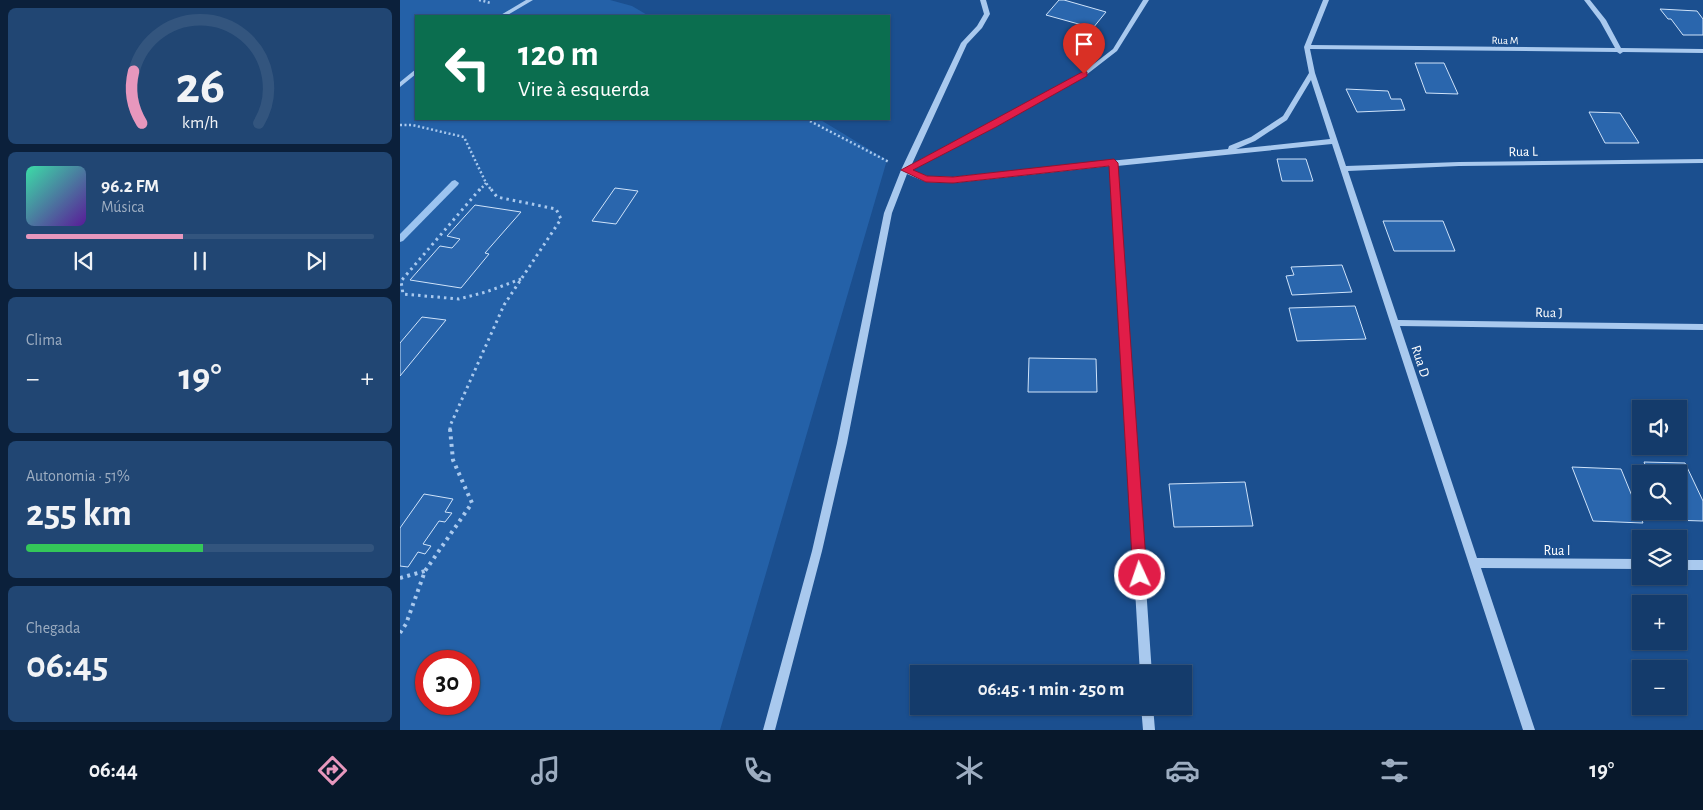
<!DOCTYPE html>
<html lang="pt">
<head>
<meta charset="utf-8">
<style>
  :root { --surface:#143b6b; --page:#214673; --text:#f1f3f6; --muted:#9dadc1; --line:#33557e; --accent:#e797bd }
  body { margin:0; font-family:"Alegreya Sans",sans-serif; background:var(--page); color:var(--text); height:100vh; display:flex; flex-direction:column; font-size:19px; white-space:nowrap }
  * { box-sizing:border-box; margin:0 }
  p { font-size:16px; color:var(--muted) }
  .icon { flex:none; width:28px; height:28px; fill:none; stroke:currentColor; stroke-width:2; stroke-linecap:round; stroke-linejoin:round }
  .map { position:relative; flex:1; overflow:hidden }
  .sheet { display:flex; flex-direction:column; gap:8px; padding:8px; background:#0b203b; width:400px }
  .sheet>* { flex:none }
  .hud { position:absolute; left:15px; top:15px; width:475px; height:105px; border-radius:0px; box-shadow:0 1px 4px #0004,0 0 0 1px var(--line); background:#0b6e4f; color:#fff; overflow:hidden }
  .controls { position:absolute; left:1232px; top:400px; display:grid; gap:10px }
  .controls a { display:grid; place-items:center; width:55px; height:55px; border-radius:0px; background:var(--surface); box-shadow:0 1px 4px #0004,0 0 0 1px var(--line); font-size:25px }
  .speed { position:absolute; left:15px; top:650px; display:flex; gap:10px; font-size:25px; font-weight:700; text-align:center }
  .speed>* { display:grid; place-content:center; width:65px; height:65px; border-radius:50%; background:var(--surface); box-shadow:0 1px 4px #0004,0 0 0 1px var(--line); line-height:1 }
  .speed .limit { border:8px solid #d22; background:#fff; color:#111 }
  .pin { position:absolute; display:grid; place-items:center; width:42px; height:42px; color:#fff; margin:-51px -21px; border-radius:50% 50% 50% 0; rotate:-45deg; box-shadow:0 0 5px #0007 }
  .pin .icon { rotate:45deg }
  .me { position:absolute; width:55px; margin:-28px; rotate:357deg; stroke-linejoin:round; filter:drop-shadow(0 0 4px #0008) }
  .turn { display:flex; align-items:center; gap:18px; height:105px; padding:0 20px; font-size:22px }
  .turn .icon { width:65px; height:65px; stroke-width:2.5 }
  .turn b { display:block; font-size:35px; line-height:42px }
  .big { font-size:38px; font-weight:700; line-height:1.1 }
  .sheet .tile { flex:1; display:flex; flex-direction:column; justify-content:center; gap:8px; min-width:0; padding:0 18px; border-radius:8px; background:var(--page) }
  .sheet .dial { align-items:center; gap:0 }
  .dial svg { height:130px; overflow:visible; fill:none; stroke:var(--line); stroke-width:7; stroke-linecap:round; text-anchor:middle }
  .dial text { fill:var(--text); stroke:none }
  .song { display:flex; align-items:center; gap:15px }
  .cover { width:60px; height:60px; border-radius:8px; background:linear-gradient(135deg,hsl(160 70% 55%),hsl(270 70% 35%)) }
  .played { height:5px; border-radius:2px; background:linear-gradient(90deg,var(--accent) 45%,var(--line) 45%) }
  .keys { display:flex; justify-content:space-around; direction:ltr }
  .heat { display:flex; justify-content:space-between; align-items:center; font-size:28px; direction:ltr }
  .charge { height:8px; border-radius:4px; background:linear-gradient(90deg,#34c759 51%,var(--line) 0) }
  .trip { position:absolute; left:510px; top:665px; width:282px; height:50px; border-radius:0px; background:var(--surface); box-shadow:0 1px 4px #0004,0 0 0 1px var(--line); font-weight:700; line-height:50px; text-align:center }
  .menu { display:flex; height:80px; justify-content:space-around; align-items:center; background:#08182b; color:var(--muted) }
  .menu .icon { width:35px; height:35px }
  .menu .on { color:var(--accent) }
  .menu b { font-size:22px; color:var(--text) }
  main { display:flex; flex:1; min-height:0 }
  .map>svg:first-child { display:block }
  .green { fill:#2461a8; fill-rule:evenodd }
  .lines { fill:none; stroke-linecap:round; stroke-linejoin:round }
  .stream { fill:#9cc4f0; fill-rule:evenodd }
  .building { fill:#2a66ad; stroke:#cfe3fa }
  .path-far2 { stroke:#a9c9ee; stroke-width:2.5; stroke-dasharray:2 2.5; stroke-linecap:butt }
  .path-far1 { stroke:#a9c9ee; stroke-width:3; stroke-dasharray:2.5 4; stroke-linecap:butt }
  .path { stroke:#a9c9ee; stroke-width:4; stroke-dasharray:3 4.5; stroke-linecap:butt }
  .minor { fill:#a9c9ee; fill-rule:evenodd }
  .route { fill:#e11d48; stroke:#92132f }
  .labels { text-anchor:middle; stroke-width:5; stroke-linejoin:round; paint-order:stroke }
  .far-street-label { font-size:11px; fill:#fff; stroke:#1b4f8f }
  .street-label { font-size:14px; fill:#fff; stroke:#1b4f8f }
</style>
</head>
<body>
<main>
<section class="sheet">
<div class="tile dial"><svg viewBox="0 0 100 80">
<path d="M14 69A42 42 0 1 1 86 69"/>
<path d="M14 69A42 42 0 0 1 9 37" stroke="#e797bd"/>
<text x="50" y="56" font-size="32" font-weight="700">26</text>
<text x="50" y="72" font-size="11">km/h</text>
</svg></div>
<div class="tile">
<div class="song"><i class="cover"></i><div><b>96.2 FM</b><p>Música</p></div></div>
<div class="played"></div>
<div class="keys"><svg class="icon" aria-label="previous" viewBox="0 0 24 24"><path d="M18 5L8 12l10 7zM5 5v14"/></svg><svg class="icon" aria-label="pause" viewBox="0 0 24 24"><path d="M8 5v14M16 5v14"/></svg><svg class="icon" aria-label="next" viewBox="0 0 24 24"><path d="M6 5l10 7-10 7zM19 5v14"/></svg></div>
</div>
<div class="tile"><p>Clima</p>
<div class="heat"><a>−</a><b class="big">19°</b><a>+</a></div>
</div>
<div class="tile"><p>Autonomia · 51%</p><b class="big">255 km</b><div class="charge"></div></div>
<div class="tile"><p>Chegada</p><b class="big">06:45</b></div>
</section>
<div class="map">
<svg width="1303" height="730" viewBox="0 0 1303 730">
  <rect width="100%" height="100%" fill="#1b4f8f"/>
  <path class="green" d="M0,0h210l22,6 17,10h-233v103h403l68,41 -167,570h-320zM26,661h43v43h-43z"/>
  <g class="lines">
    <path class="stream" d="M55,180l4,3 -1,2 -55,56 -3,1v-8l52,-53z"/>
  </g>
  <path class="building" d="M659,0h5l42,12 -13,16 -47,-13z
    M1260,9l37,2 6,8v16h-20l-12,-16h-3z
    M1015,63h29l14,31 -32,-1z
    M946,89l42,2 3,8h10l4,11 -48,2z
    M1189,112l31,1 19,30h-34z
    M877,159h29l7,22h-31z
    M215,188l23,3 -22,33 -24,-3z
    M75,205l46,7 -36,41 4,1 -28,34 -51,-8 30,-34 12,2 8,-9 -13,-3z
    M983,221h60l12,30h-61z
    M942,265l10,27 -60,3 -6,-19 8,-1 -3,-8z
    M955,306l11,33 -69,2 -8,-33z
    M22,317l24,3 -46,56v-33z
    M629,358l67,1 1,33h-69z
    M1244,462l41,1 18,38v20l-33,-1 -4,-9h13v-37h-30z
    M1172,467l49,2 22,54 -50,-2z
    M845,482l8,44 -79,1 -5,-43z
    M24,494l29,5 -8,13 7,1 -7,9 -6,-1 -16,23 8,2 -6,8 -7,-2 -10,15 -8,-1v-38z"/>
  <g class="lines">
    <path class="path-far2" d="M79,0l12,3
      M406,119l83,43
      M0,125h12l52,12 22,46 6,8
      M79,191l7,-8"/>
    <path class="path-far1" d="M80,189l-79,92 2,13 56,5 27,-7 35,-13
      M50,430v-4l54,-121 57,-86 -5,-10 -59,-12 -6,-8"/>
    <path class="path" d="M0,578l25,-7
      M0,633l6,-9 19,-53 47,-68 -19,-43 -3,-31"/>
    <path class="minor" d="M126,0h7l-27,16h-7z
      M580,0h6l4,14 -8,14 -15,16 -55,120 79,-41 91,-50 31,-24 30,-49h6l-32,51 -31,24 -91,52 -84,43 16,6 26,1 275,-28 1,-3 22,-9 32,-21 26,-43 -5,-26 19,-47h6l-18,45 304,3 -15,-27 -16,-21h6l16,20 15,28 82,1v4l-80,-1 -3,2 -3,-2 -307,-3 5,24 31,93 113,-4 244,-3v4l-244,3 -111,5 50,149 305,4v6l-303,-4 77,232 164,1v10l-160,-1 54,162h-12l-191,-586 -215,22 35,508h-12l-30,-508 -157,17 -27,-1 -19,-8 -15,39 -45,230 -25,108 -47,179h-12l49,-179 25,-108 47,-230 17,-43 60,-127 16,-17 7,-12zM911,80l19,59 -94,10 19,-8 32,-21z
      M16,69v5l-16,13v-5z
      M1279,560h24v10h-24z
      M741,706h12l2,24h-12z"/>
  </g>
  <path class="route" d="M684,71l3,1v4l-91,51 -83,43 14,6 26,1 161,-18 4,4 29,412 -2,5 -5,2 -5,-2 -2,-5 -24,-409 -156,17 -27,-1 -25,-12z"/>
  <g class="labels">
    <g class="far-street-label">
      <text transform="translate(1105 40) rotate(1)" y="4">Rua M</text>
    </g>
    <g class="street-label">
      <text transform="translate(1123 151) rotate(-1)" y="5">Rua L</text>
      <text transform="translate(1149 312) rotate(1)" y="5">Rua J</text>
      <text transform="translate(1021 361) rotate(72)" y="5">Rua D</text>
      <text x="1157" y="555">Rua I</text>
    </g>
  </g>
</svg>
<div class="controls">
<a><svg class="icon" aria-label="sound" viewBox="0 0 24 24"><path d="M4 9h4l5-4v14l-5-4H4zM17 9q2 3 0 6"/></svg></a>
<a><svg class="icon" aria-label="search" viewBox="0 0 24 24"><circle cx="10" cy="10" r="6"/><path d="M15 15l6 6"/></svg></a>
<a><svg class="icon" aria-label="layers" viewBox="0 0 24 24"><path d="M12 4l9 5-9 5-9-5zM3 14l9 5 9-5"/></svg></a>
<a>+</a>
<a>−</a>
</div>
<div class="speed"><div class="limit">30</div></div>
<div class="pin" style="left:684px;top:74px;background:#d93025"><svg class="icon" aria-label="arrive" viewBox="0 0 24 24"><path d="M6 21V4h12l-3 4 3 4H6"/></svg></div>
<svg class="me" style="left:740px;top:575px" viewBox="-20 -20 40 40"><circle r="17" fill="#e11d48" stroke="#fff" stroke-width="3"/><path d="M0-11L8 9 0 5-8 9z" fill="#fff"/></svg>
<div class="trip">06:45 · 1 min · 250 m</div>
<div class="hud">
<div class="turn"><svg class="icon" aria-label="left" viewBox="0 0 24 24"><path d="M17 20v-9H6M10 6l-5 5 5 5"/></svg><div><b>120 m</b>Vire à esquerda</div></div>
</div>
</div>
</main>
<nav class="menu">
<b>06:44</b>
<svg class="icon on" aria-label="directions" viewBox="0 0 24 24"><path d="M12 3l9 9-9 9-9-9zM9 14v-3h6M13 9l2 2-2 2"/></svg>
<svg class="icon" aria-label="music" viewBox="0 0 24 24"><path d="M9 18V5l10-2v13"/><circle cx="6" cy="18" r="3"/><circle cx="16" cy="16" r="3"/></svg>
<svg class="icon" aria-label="phone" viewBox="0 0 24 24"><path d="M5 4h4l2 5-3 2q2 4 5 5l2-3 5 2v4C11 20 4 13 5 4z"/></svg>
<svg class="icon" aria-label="climate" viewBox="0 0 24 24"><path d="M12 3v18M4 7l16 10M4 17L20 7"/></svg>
<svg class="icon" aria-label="car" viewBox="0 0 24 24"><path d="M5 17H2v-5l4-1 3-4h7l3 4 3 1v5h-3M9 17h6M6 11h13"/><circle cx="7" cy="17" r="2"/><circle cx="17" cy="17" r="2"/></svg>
<svg class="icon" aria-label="filters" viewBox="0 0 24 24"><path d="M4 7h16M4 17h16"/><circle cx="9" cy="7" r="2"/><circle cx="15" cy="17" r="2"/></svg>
<b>19°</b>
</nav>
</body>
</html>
